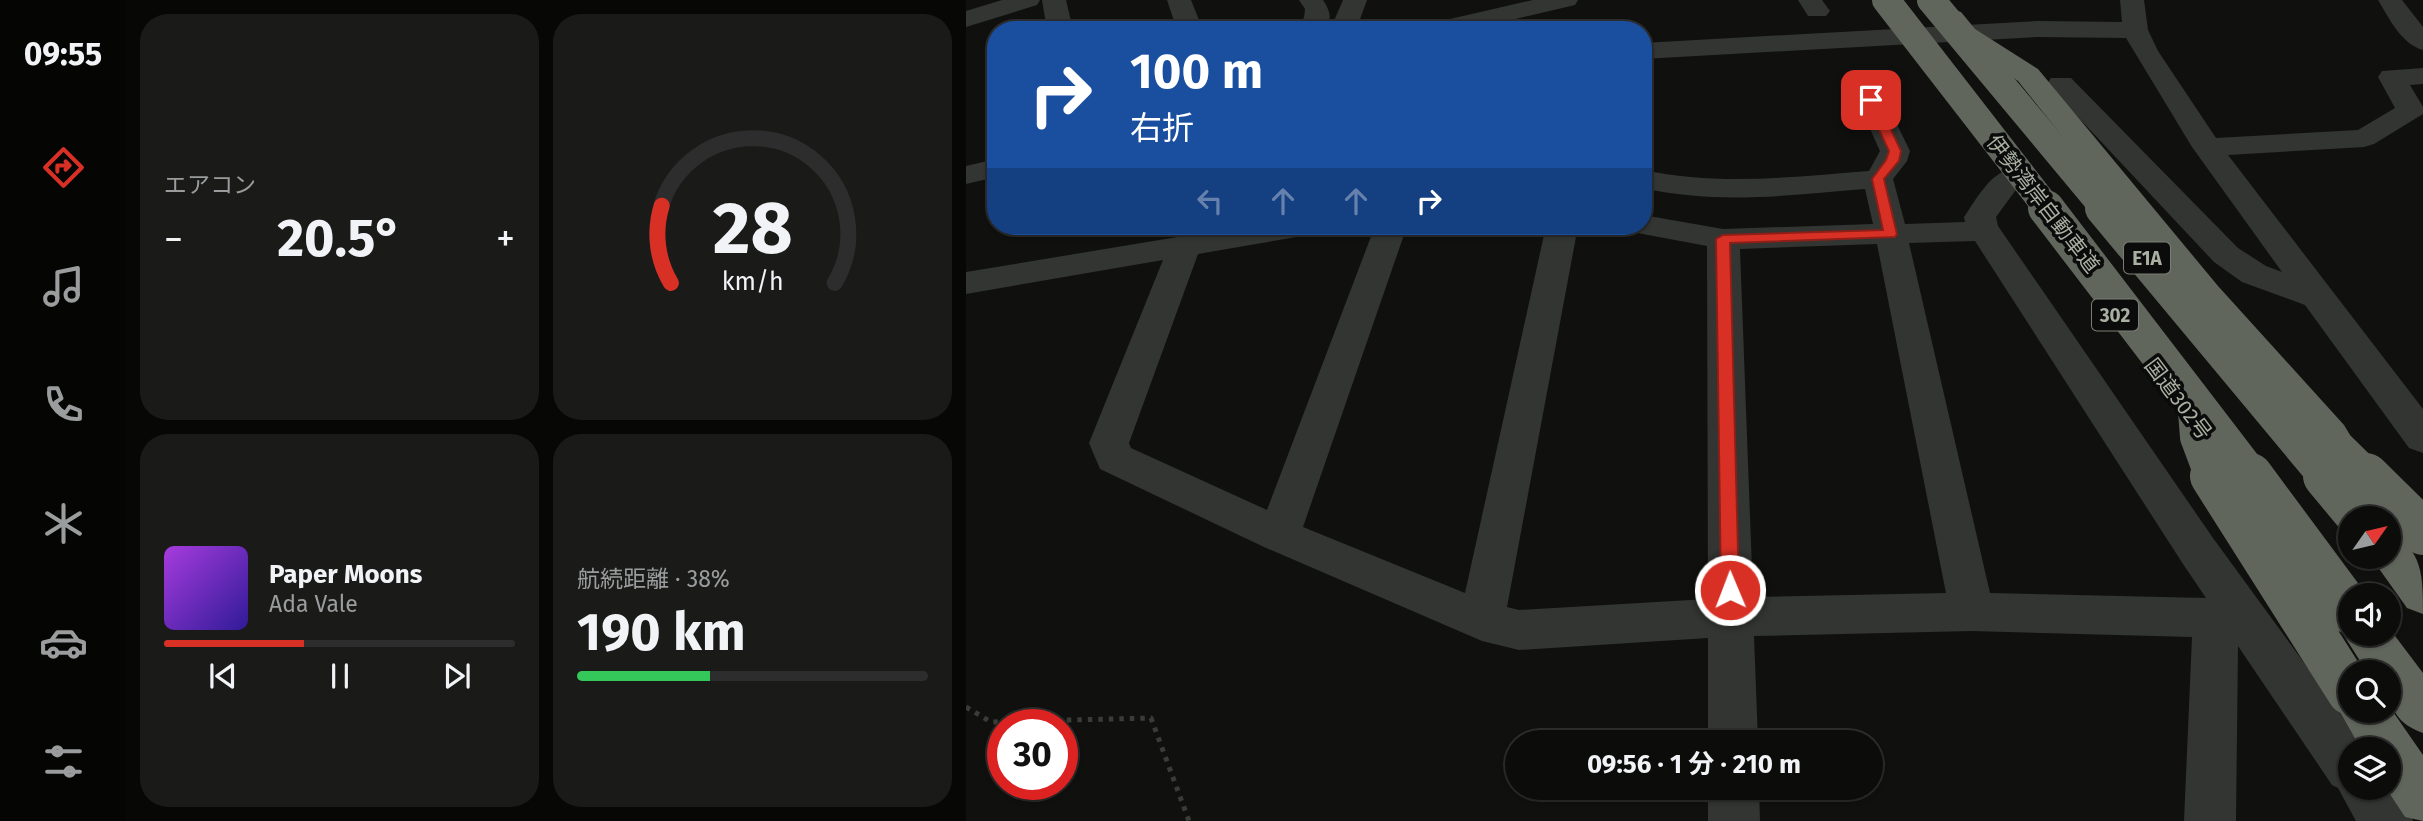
<!DOCTYPE html>
<html lang="ja">
<head>
<meta charset="utf-8">
<style>
  :root { --surface:#0c0d0b; --page:#1a1b19; --text:#f1f3f6; --muted:#9a9c9d; --line:#2c2d2c; --accent:#d93025 }
  body { margin:0; font-family:"Fira Sans","Noto Sans JP",sans-serif; background:var(--page); color:var(--text); height:100vh; display:flex; flex-direction:column; font-size:26px; white-space:nowrap }
  * { box-sizing:border-box; margin:0 }
  p { font-size:23px; color:var(--muted) }
  .icon { flex:none; width:38px; height:38px; fill:none; stroke:currentColor; stroke-width:2; stroke-linecap:round; stroke-linejoin:round }
  .map { position:relative; flex:1; overflow:hidden }
  .side { display:flex; flex-direction:column; gap:14px; padding:14px; background:#070706; width:840px }
  .side>* { flex:none }
  .banner { position:absolute; left:21px; top:21px; width:665px; height:214px; border-radius:28px; box-shadow:0 2px 5px #0004,0 0 0 2px var(--line); background:#1a4fa0; color:#fff; overflow:hidden }
  .needle { width:46px; rotate:56deg }
  .buttons { position:absolute; left:1372px; top:506px; display:grid; gap:14px }
  .buttons a { display:grid; place-items:center; width:63px; height:63px; border-radius:50%; background:var(--surface); box-shadow:0 2px 5px #0004,0 0 0 2px var(--line); font-size:35px }
  .speed { position:absolute; left:21px; top:709px; display:flex; gap:14px; font-size:35px; font-weight:700; text-align:center }
  .speed>* { display:grid; place-content:center; width:91px; height:91px; border-radius:50%; background:var(--surface); box-shadow:0 2px 5px #0004,0 0 0 2px var(--line); line-height:1 }
  .speed .limit { border:10px solid #d22; background:#fff; color:#111 }
  .pin { position:absolute; display:grid; place-items:center; width:60px; height:60px; color:#fff; margin:-30px; border-radius:14px; box-shadow:0 4px 10px #0006 }
  .me { position:absolute; width:77px; margin:-38px; rotate:359deg; stroke-linejoin:round; filter:drop-shadow(0 0 5px #0008) }
  .turn { display:flex; align-items:center; gap:24px; height:147px; padding:0 28px; font-size:32px }
  .turn .icon { width:91px; height:91px; stroke-width:2.5 }
  .turn b { display:block; font-size:49px; line-height:60px }
  .lanes { display:flex; align-items:center; height:66px; padding:0 28px; background:#0003; justify-content:center; gap:35px; direction:ltr }
  .lanes .off { opacity:.35 }
  .big { font-size:52px; font-weight:700; line-height:1.1 }
  .side .tile { flex:1; display:flex; flex-direction:column; justify-content:center; gap:10px; min-width:0; padding:0 24px; border-radius:28px; background:var(--page) }
  .side .dial { align-items:center; gap:0 }
  .dial svg { height:182px; overflow:visible; fill:none; stroke:var(--line); stroke-width:7; stroke-linecap:round; text-anchor:middle }
  .dial text { fill:var(--text); stroke:none }
  .song { display:flex; align-items:center; gap:21px }
  .cover { width:84px; height:84px; border-radius:10px; background:linear-gradient(135deg,hsl(280 70% 55%),hsl(250 70% 35%)) }
  .played { height:7px; border-radius:4px; background:linear-gradient(90deg,var(--accent) 40%,var(--line) 40%) }
  .keys { display:flex; justify-content:space-around; direction:ltr }
  .heat { display:flex; justify-content:space-between; align-items:center; font-size:38px; direction:ltr }
  .charge { height:10px; border-radius:5px; background:linear-gradient(90deg,#34c759 38%,var(--line) 0) }
  .side .tiles { flex:1; display:grid; gap:14px; grid-template-columns:repeat(2,1fr) }
  .trip { position:absolute; left:539px; top:730px; width:378px; height:70px; border-radius:35px; background:var(--surface); box-shadow:0 2px 5px #0004,0 0 0 2px var(--line); font-weight:700; line-height:70px; text-align:center }
  main { display:flex; flex:1; min-height:0 }
  .dock { display:flex; flex-direction:column; width:126px; justify-content:space-around; align-items:center; background:#050504; color:var(--muted) }
  .dock .icon { width:49px; height:49px }
  .dock .selected { color:var(--accent) }
  .dock b { font-size:32px; color:var(--text) }
  .map>svg:first-child { display:block }
  .lines { fill:none; stroke-linecap:round; stroke-linejoin:round }
  .path { stroke:#393c37; stroke-width:5; stroke-dasharray:4.5 6; stroke-linecap:butt }
  .minor { fill:#323531; fill-rule:evenodd }
  .highway { fill:#61665d; fill-rule:evenodd }
  .highway-bridge-far2 { stroke:#61665d; stroke-width:28 }
  .highway-bridge-far1 { stroke:#61665d; stroke-width:36 }
  .highway-bridge { stroke:#61665d; stroke-width:46 }
  .route { fill:#d93025; stroke:#8d1f18; stroke-width:2 }
  .labels { text-anchor:middle; stroke-width:7; stroke-linejoin:round; paint-order:stroke }
  .shield { fill:#0b0b0b; stroke:#7a7e75; stroke-width:2 }
  .shield-label { font-size:19px; font-weight:bold; fill:#a9b0a2 }
  .street-label { font-size:21px; fill:#a9b0a2; stroke:#0b0b0b }
</style>
</head>
<body>
<main>
<nav class="dock">
<b>09:55</b>
<svg class="icon selected" aria-label="directions" viewBox="0 0 24 24"><path d="M12 3l9 9-9 9-9-9zM9 14v-3h6M13 9l2 2-2 2"/></svg>
<svg class="icon" aria-label="music" viewBox="0 0 24 24"><path d="M9 18V5l10-2v13"/><circle cx="6" cy="18" r="3"/><circle cx="16" cy="16" r="3"/></svg>
<svg class="icon" aria-label="phone" viewBox="0 0 24 24"><path d="M5 4h4l2 5-3 2q2 4 5 5l2-3 5 2v4C11 20 4 13 5 4z"/></svg>
<svg class="icon" aria-label="climate" viewBox="0 0 24 24"><path d="M12 3v18M4 7l16 10M4 17L20 7"/></svg>
<svg class="icon" aria-label="car" viewBox="0 0 24 24"><path d="M5 17H2v-5l4-1 3-4h7l3 4 3 1v5h-3M9 17h6M6 11h13"/><circle cx="7" cy="17" r="2"/><circle cx="17" cy="17" r="2"/></svg>
<svg class="icon" aria-label="filters" viewBox="0 0 24 24"><path d="M4 7h16M4 17h16"/><circle cx="9" cy="7" r="2"/><circle cx="15" cy="17" r="2"/></svg>
</nav>
<section class="side">
<div class="tiles">
<div class="tile"><p>エアコン</p>
<div class="heat"><a>−</a><b class="big">20.5°</b><a>+</a></div>
</div>
<div class="tile dial"><svg viewBox="0 0 100 80">
<path d="M14 69A42 42 0 1 1 86 69"/>
<path d="M14 69A42 42 0 0 1 10 35" stroke="#d93025"/>
<text x="50" y="56" font-size="32" font-weight="700">28</text>
<text x="50" y="72" font-size="11">km/h</text>
</svg></div>
<div class="tile">
<div class="song"><i class="cover"></i><div><b>Paper Moons</b><p>Ada Vale</p></div></div>
<div class="played"></div>
<div class="keys"><svg class="icon" aria-label="previous" viewBox="0 0 24 24"><path d="M18 5L8 12l10 7zM5 5v14"/></svg><svg class="icon" aria-label="pause" viewBox="0 0 24 24"><path d="M8 5v14M16 5v14"/></svg><svg class="icon" aria-label="next" viewBox="0 0 24 24"><path d="M6 5l10 7-10 7zM19 5v14"/></svg></div>
</div>
<div class="tile"><p>航続距離 · 38%</p><b class="big">190 km</b><div class="charge"></div></div>
</div>
</section>
<div class="map">
<svg width="1457" height="821" viewBox="0 0 1457 821">
  <rect width="100%" height="100%" fill="#10110f"/>
  <g class="lines">
    <path class="path" d="M0,707l25,15 160,-4 38,103"/>
    <path class="minor" d="M36,0h38l-3,5 -71,22v-16z
      M76,0h24l7,30h-26z
      M201,0h24l12,30h-26z
      M333,0h24c6,9 10,18 3,27l-38,3 16,-12 1,-9z
      M377,0h24l-11,30h-26z
      M567,0h45l-3,5 -107,25h-48l4,-5z
      M832,0h24l8,11 -4,5h-18z
      M1154,0h24l4,30 10,21 58,87 142,-8 37,-22 -17,-31 4,-6 41,-3v16l-13,1 13,22v7l-49,30 -10,3 -136,8 195,254v44l-14,-5 -104,-143 -63,-23 -28,-20 -167,-178 4,-6h20l167,170 28,18 16,6 -90,-125 -66,-109 -89,-1 -394,22v-16l394,-22 85,1z
      M1412,0h24l21,27v23c-22,-6 -34,-32 -45,-50z
      M905,92l10,2 4,6 25,51 -3,10 -14,18 12,45 60,-2 -1,-5c14,-20 31,-54 58,-47l4,6 -30,41 2,9 215,312 154,211h-17v39h39v-9l17,24 7,18h-57l-18,-33 -6,-3 -94,-139 -2,175h-52l8,-184 -220,-6 -218,5 4,106h-50v-104l-189,12 -37,-9 -218,-94 -164,-78 -11,-26 74,-183 -197,34v-22l278,-46h74l-5,7 -11,3 -104,18 -69,189 2,5 136,62 108,-284h32l-104,301 162,66 81,-367h32l-71,381 12,3 189,-11 -1,-353 -75,-14 -5,-6h16v-11l80,14 150,-5 -8,-35c-75,6 -147,16 -222,-1v-18c76,16 150,7 226,1l11,-20 -23,-51 4,-6zM1009,241l208,323 23,34 -216,-5 -81,-350zM911,244l69,349 -193,4 -13,-348z
      M30,159v18l-30,7v-18z
      M742,788h51l1,33h-52z"/>
    <path class="highway" d="M986,9l9,3 14,17 63,40 180,217 126,139 6,10 -6,10 -14,5 -14,-5 -122,-143 -176,-221 -61,-42 -18,-22 4,-5z
      M1423,534c34,14 34,43 34,80l-16,-6 -37,-52h19z
      M1384,620v14h39v-6l34,45v60c-32,-12 -34,-29 -34,-61h-22l-24,-38z
      M1384,692v18h39v-4l34,49v66l-18,-4 -19,-29h3v-39h-28l-22,-39 7,-16z"/>
    <path class="highway-bridge-far2" d="M920,0l162,209
      M965,0l174,209"/>
    <path class="highway-bridge-far1" d="M1080,208l206,269
      M1137,208l224,269
      M1230,411l2,26 15,40
      M1337,414l64,63"/>
    <path class="highway-bridge" d="M1247,476l137,216
      M1284,476l100,135
      M1360,476l35,42
      M1400,476l57,56"/>
  </g>
  <path class="route" d="M905,96l6,4 24,51 -2,10 -15,18 13,55 -2,3 -165,6 9,347 -2,5h-13l-3,-5 -5,-351 7,-4 160,-5 -11,-51 14,-19 3,-9 -24,-51z"/>
  <g class="labels">
    <g class="shield">
      <rect x="1158" y="242.5" width="46" height="31" rx="5"/>
      <rect x="1126" y="299.5" width="46" height="31" rx="5"/>
    </g>
    <g class="shield-label">
      <text x="1181" y="265">E1A</text>
      <text x="1149" y="322">302</text>
    </g>
    <g class="street-label">
      <text transform="translate(1077 204) rotate(52)" y="7">伊勢湾岸自動車道</text>
      <text transform="translate(1212 399) rotate(53)" y="7">国道302号</text>
    </g>
  </g>
</svg>
<div class="buttons">
<a><svg class="needle" viewBox="-14 -14 28 28"><path d="M0-13l5 13h-10z" fill="#e53935"/><path d="M0 13l5-13h-10z" fill="#9a9c9d"/></svg></a>
<a><svg class="icon" aria-label="sound" viewBox="0 0 24 24"><path d="M4 9h4l5-4v14l-5-4H4zM17 9q2 3 0 6"/></svg></a>
<a><svg class="icon" aria-label="search" viewBox="0 0 24 24"><circle cx="10" cy="10" r="6"/><path d="M15 15l6 6"/></svg></a>
<a><svg class="icon" aria-label="layers" viewBox="0 0 24 24"><path d="M12 4l9 5-9 5-9-5zM3 14l9 5 9-5"/></svg></a>
</div>
<div class="speed"><div class="limit">30</div></div>
<div class="pin" style="left:905px;top:100px;background:#d93025"><svg class="icon" aria-label="arrive" viewBox="0 0 24 24"><path d="M6 21V4h12l-3 4 3 4H6"/></svg></div>
<svg class="me" style="left:764px;top:590px" viewBox="-20 -20 40 40"><circle r="17" fill="#d93025" stroke="#fff" stroke-width="3"/><path d="M0-11L8 9 0 5-8 9z" fill="#fff"/></svg>
<div class="trip">09:56 · 1 分 · 210 m</div>
<div class="banner">
<div class="turn"><svg class="icon" aria-label="right" viewBox="0 0 24 24"><path d="M7 20v-9h11M14 6l5 5-5 5"/></svg><div><b>100 m</b>右折</div></div>
<div class="lanes"><svg class="icon off" aria-label="left" viewBox="0 0 24 24"><path d="M17 20v-9H6M10 6l-5 5 5 5"/></svg><svg class="icon off" aria-label="ahead" viewBox="0 0 24 24"><path d="M12 20V5M6 11l6-6 6 6"/></svg><svg class="icon off" aria-label="ahead" viewBox="0 0 24 24"><path d="M12 20V5M6 11l6-6 6 6"/></svg><svg class="icon" aria-label="right" viewBox="0 0 24 24"><path d="M7 20v-9h11M14 6l5 5-5 5"/></svg></div>
</div>
</div>
</main>
</body>
</html>
